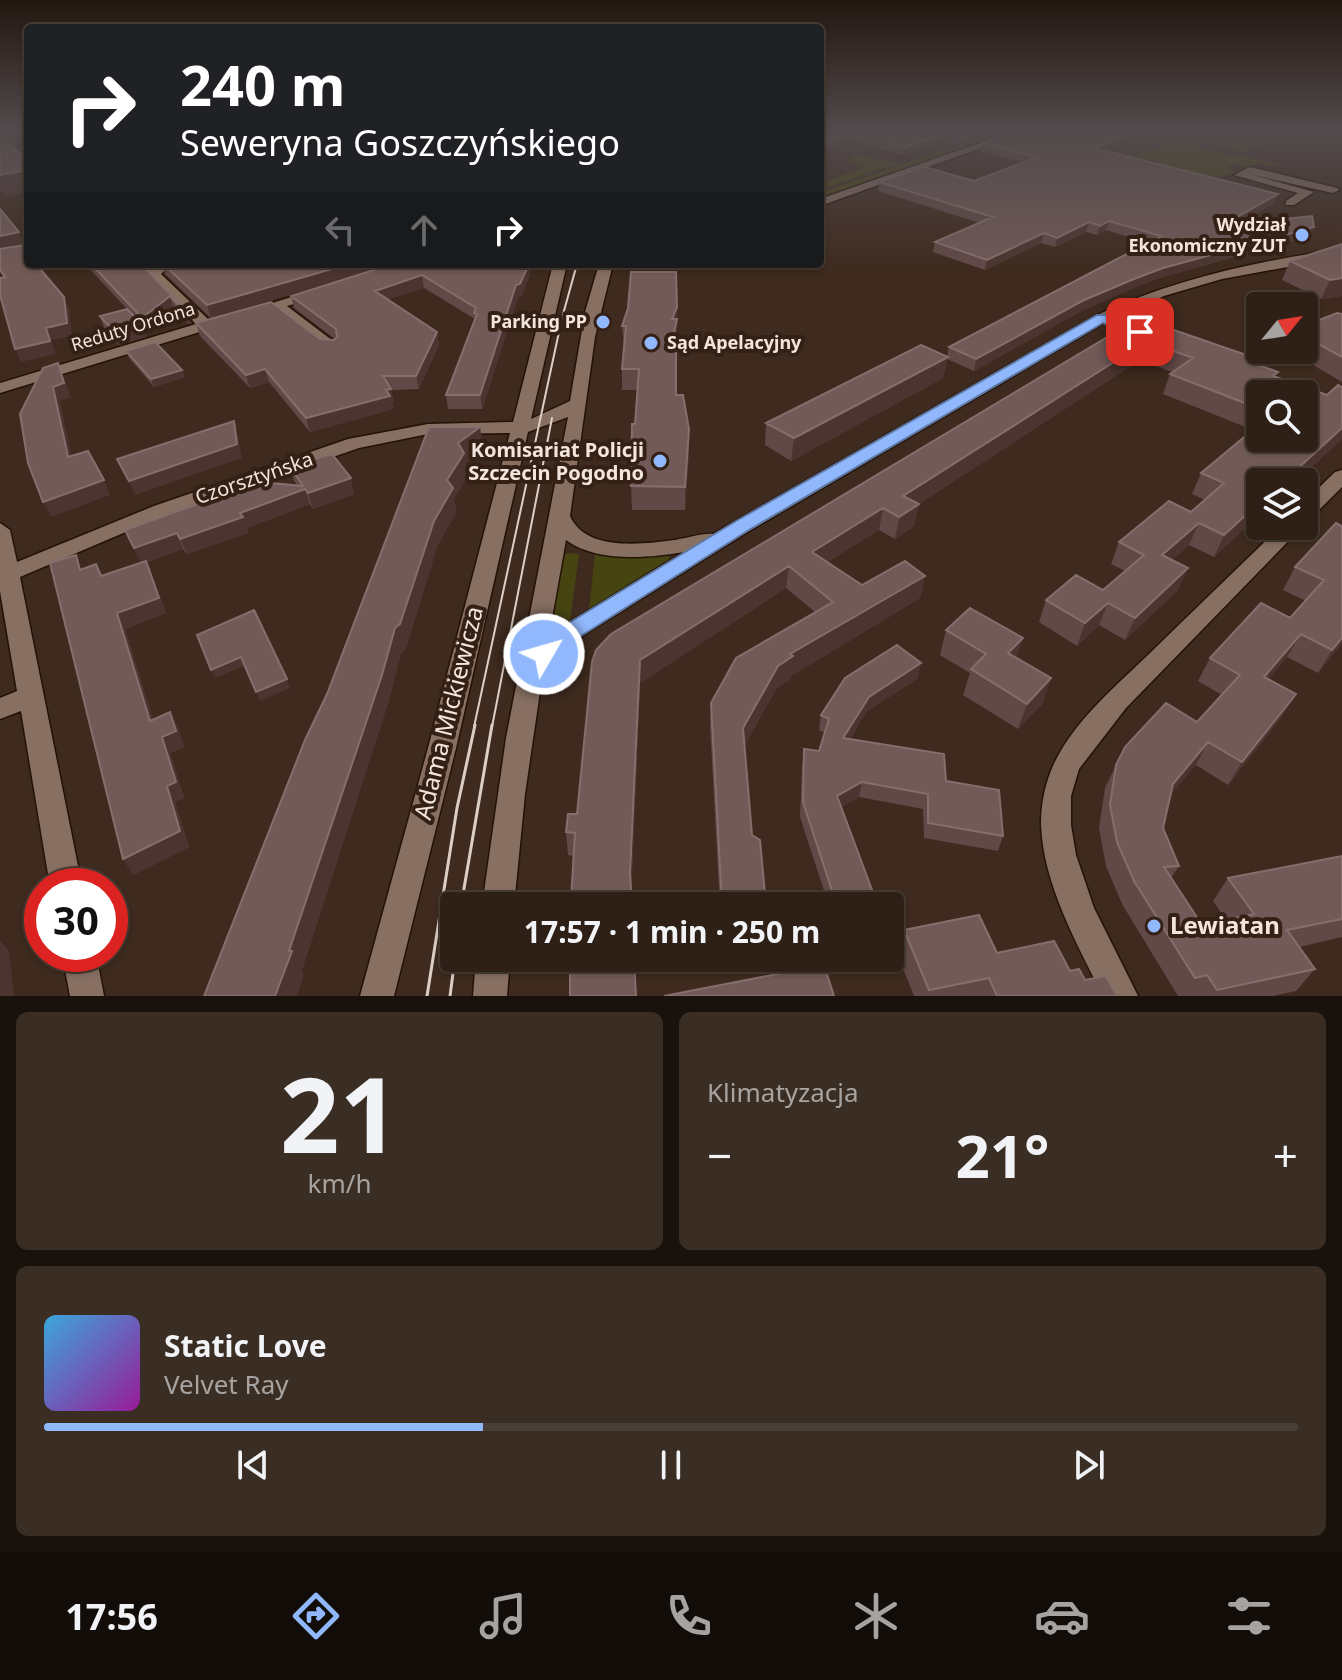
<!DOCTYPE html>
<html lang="pl">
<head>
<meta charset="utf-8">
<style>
  :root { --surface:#2e2016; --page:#3a2d23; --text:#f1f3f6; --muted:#a7a3a1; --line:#493e35; --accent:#91b8fd }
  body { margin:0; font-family:"Noto Sans",sans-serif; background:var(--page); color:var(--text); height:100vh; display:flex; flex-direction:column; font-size:30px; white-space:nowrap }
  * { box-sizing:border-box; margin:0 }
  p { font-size:26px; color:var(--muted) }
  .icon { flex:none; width:44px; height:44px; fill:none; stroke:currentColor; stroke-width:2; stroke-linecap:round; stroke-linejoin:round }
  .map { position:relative; height:996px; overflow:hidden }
  .sheet { display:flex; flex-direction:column; gap:16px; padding:16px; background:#19120c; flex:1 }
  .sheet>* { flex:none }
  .top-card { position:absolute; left:24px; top:24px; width:800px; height:244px; border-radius:8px; box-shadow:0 2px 6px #0004,0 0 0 2px var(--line); background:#202124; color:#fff; overflow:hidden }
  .needle { width:52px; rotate:60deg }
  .tools { position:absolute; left:1246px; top:292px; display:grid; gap:16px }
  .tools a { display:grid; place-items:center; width:72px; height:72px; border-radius:8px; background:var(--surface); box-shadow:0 2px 6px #0004,0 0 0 2px var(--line); font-size:40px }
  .speed { position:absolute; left:24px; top:868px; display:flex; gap:16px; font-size:40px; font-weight:700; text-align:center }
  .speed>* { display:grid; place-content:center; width:104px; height:104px; border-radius:50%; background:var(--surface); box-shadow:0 2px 6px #0004,0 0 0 2px var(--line); line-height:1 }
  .speed .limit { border:12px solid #d22; background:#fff; color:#111 }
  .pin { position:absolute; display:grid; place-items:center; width:68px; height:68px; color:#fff; margin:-34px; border-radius:16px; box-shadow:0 4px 12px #0006 }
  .me { position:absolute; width:88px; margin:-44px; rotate:52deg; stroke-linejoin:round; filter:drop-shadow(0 0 6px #0008) }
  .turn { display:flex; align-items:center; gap:28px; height:168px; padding:0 24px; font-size:36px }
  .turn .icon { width:104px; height:104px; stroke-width:2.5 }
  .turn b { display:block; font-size:56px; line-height:68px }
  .lanes { display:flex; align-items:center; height:76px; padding:0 24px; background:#0003; justify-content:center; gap:40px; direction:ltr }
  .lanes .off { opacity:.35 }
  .big { font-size:60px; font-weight:700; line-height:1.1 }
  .sheet .card { flex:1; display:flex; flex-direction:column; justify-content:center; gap:12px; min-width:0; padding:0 28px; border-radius:12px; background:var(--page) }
  .sheet .dial { align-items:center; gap:0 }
  .dial b { font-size:104px; line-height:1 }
  .song { display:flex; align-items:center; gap:24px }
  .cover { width:96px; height:96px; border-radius:12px; background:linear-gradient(135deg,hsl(200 70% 55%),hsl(300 70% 35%)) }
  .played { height:8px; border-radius:4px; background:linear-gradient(90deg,var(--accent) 35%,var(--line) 35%) }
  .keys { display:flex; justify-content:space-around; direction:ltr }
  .heat { display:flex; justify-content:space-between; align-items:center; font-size:44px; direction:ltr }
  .sheet .tiles { flex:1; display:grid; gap:16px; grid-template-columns:1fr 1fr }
  .card:last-child { grid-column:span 2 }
  .trip { position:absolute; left:440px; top:892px; width:464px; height:80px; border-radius:8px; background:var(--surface); box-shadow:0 2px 6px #0004,0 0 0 2px var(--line); font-weight:700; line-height:80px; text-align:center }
  .dock { display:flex; height:128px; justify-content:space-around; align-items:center; background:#120d09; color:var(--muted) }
  .dock .icon { width:56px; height:56px }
  .dock .on { color:var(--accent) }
  .dock b { font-size:36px; color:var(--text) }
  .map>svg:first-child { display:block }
  .green { fill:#464511 }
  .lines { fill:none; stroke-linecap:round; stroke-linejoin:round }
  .minor-casing { stroke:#241207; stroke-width:3 }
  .minor { fill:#876f62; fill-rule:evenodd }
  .tram-far1 { stroke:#ddcec5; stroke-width:2 }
  .tram { stroke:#ddcec5; stroke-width:3 }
  .wall { fill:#614947; fill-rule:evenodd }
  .shaded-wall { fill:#4c3530 }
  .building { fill:#715a57; stroke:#856f6c; stroke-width:2 }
  .route { fill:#91b8fd; stroke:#5e78a4; stroke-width:2 }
  .poi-dot { fill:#91b8fd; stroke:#342015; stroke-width:3 }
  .labels { text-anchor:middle; stroke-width:8; stroke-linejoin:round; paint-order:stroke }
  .far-poi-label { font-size:18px; font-weight:bold; fill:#f3e5dd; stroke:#342015; text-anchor:end }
  .far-street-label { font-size:18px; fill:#f3e5dd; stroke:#342015 }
  .poi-label { font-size:20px; font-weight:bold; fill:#f3e5dd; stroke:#342015; text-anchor:end }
  .street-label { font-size:20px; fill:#f3e5dd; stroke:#342015 }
  .near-street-label { font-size:24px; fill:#f3e5dd; stroke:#342015 }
  .near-poi-label { font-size:24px; font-weight:bold; fill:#f3e5dd; stroke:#342015; text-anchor:start }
</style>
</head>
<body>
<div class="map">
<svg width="1342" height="996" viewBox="0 0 1342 996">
  <rect width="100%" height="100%" fill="#3e2a1e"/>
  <path class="green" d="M992,131l-167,57h-5v-5l44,-15 -16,-7 7,-7 41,9z
    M998,131h18l-196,67v-5z
    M1149,131h137l24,6 -25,-4 -40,20z
    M1174,141l51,11 -4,2 4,2 5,-3 48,11 -3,2 -17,-3 -5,3 15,4 -3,1 -32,-7 -5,3 7,6 -18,4 -59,-11 4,-3 -54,-13 28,6z
    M568,553l11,1 -9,67 -11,4 -6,-5 10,-64z
    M595,554l71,1 7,5 -84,51z"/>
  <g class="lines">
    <g class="minor-casing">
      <path id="minor" d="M1014,131h14l-208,75v-7z
        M1250,167l87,21 2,2 -6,3 -84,-19 65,18 -20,13h-8v-4l12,-8 -64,-18z
        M1342,249v8l-120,22 -58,17 -57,25 -358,210 -180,113 -20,22 -8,19 -16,109 -11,112h-32l24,-168 62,-321 -40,15 -72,316 -62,248h-34l68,-248 82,-315 -82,1 -69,14 -191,66 -148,63 62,309h-32l-29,-175 -21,8v-21l17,-7 -17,-100v-68l10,7 7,32 137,-56 194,-67 80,-15 85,-2 40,-158h14l-36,155 39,-18 15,-89 14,-48h14l-18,73 -25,179c16,36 73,28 105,24 13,-2 26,-7 38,-6l384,-219c78,-36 160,-54 245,-66zM566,540c31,23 82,18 118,12l-135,83z
        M156,264h16l-11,10 48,46 17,-2v6l-226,69v-10l196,-59 -49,-49 2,-7z
        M317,289l7,4 -2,3 -35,10 50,38v6h-12l-51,-40 -23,6 -7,-4z
        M1342,470v17l-31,31 -7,2v-18l31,-30z
        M1281,526h22l-177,182 -47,61 -8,27v29l5,30 18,53 44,88h-35c-26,-52 -60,-112 -62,-172 0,-25 6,-49 18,-70 22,-39 58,-69 90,-100 44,-43 88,-85 132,-128z
        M62,954h34l8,42h-34z
        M476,958h34l-3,38h-34z"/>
    </g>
    <use href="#minor" class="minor"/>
    <path class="tram-far1" d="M474,727l88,-409 15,-54
      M492,727l60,-309"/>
    <path class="tram" d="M461,906l31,-181
      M427,996l30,-188 18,-83
      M450,996l5,-38"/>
  </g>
  <path class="wall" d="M820,131h184l-42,15 -18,-4 -40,13z
    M1320,131h22v5z
    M1128,135l-3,8 -20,8 169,52 -36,21 72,12 -151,42 -28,11 -50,22 -107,60 -27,-12 -4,19 -152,83 -26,-16 1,-22 181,-67 2,-9 199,-104 -42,-13 -9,5 -11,-3 -31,15 -14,-4 -56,27 -52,-18 2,-10 45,-19 -102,-32 1,-9 95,-1 49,-19 -42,-11 1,-8z
    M1342,244v52l-21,3 -39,-19 8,-19z
    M85,264h66l-5,3v3l41,41 4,13h-3l-14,-15 -27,22 -5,-6 4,12 -28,8 -13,-15 -5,-14 27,-7z
    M162,264h229l-180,54 -46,-44z
    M393,264l137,11 -9,22h-3l-36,112h-34l-2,-14 29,-76 -51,-31 -36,11 49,33 2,13 -20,44 -28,1 3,13h-2l1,6 -83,23 -41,-50 -19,6 -50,-52 -4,-13 124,16 14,1 1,-1 -41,-31 -3,-12z
    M676,272v123l13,56 -4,59h-53l-1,-24 7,-96h-16v-21l2,-23 -2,-20z
    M1342,314v68l-54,-32h16v-24z
    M1139,318l120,47 17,12 51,18 15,-8v52l-47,43h-35v32l-46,43 -25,-12 -17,15 6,30 -53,50 -26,-15 -22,21 -38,-24 7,-22 57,-10 22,-19 -14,-7 8,-22 72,-30 14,-12 -13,-6 9,-21 52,-43 -90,-36 7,-20 2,-2 -32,-12 -221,144 -5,22 -19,13 -16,-9 -52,32 35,23 63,-9 -5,22 -129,78 -1,3 -14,10 -32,57 8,89 8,5 6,66h-46l-10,-180 1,-23 104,-91 -29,-24 -146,95 -9,213 -60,3 3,-43 -6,-1 -2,-23 11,-18 15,-152zM1260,394l44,44h-44z
    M126,351l56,19 3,7 -31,10 -25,-29z
    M290,466l64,28 -41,15 -3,-5 -63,24 1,5 -61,21 -4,-5 -36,13 19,51 -41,16 28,91 17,-8 8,17 6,18 -14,6 14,45 -9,4 14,45 -56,28 -50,-306 13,-5 6,12 39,-14 -16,-32 172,-45 -3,-4z
    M1336,523l6,120 -24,30 -31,-16 -19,22 13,39 -53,67 -32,-20 -26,30 -7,33 16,38 -8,12 31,47 24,-5 -13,-19 15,-23 114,-22v81l-43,10 16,22 -19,22 -23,5h-95l-56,-92 -16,-38 -7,-38 6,-40 11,-23 81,-43 25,-27 -24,-14 12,-23 80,-40 16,-17 -23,-11 12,-23z
    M946,630l71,28 34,20 -9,26 -24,25 -55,-34 7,-22 -30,-18z
    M918,678l-52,34 -16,27 96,42 57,55 -5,15 -74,-13 -1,-29 -64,-12 -18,10 37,99h-49l-29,-89 2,-52 2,-16 15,2 6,-18 -6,-3 2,-15z
    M904,930l166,41 15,9 32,16h-203l-17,-43z"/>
  <path class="shaded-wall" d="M0,131h28v4l-28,5z
    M983,131h21l-42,15 1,-8z
    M855,134l-1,8 -34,10v-8z
    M946,134l-2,8 -40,13 1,-8z
    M1128,135l-3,8 -33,13 2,-8z
    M28,170v23l-24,4 -4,-9v-13z
    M1278,194l-4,9 -56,32 3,-9z
    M1109,221l-3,9 -9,5 3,-9z
    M1089,222l-3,10 -31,15 2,-9z
    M1314,227l-4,9 -151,42 -28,11 -50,22 -107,60 2,-12 108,-59 50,-21 29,-11z
    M19,232l5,11 -24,6v-13z
    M1044,233l-3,10 -56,27 2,-10z
    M141,264h10l-5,3 -1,10z
    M349,264h42l-180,54 -4,-13z
    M529,264l1,11 -9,22h-3l-36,112 -2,-14 36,-110z
    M422,275l2,13 -47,15 -2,-12z
    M1342,278v18l-21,3 9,-19z
    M170,296l4,13 -27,22 -5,-13z
    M64,297l5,12 3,27 -21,4 5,14 -35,8 -6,-13 31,-21z
    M677,307v32l-4,19 -1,-39z
    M187,311l4,13h-3l-4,-12z
    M141,323l5,14 -28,8 -5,-14z
    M437,332l2,13 -20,44 -3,-13z
    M1147,341l-7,19 -221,144 -5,22 -19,13 8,-43z
    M948,357l-5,21 -152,83 3,-23z
    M58,363l13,34 -11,4 15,71 -7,-15 -15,-70z
    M265,369l4,13 -19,6 -4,-13z
    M182,370l3,7 -31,10 -3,-8z
    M391,389l3,14h-2l1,6 -83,23 -4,-14z
    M234,421l4,15 4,22 -107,37 -6,-14z
    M480,427l3,22 -17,14 2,13 -14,23 3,13 -19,33 -32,104 -5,5 -12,47 -87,270 2,4 -7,21h-22l14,-45 106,-323 52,-148 11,-37z
    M1342,428v11l-47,43h-12z
    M689,429v22l-4,59v-23z
    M351,478l3,16 -41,15 -5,-16z
    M104,480l6,15 -59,22 -8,-15z
    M305,489l5,15 -63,24 1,5 -61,21 -7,-15 60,-26z
    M1260,502v12l-46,43 10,-22z
    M883,508l-4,22 -70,44 3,-22z
    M1199,523l-10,22 -36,32 9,-22z
    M177,533l6,16 -36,13 19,51 -41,16 33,108 -8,-16 -33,-108 25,-49 -8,-16z
    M789,566l-3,22 -146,95 -9,213 -1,-23 10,-213z
    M1188,568l-10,22 -53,50 10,-22z
    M925,576l-5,22 -129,78 -1,3 -14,10 -35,62 2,-23 35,-62 12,-12z
    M1108,603l-9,22 -22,21 8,-23z
    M1301,634l-14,23 -36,43 13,-23z
    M1023,638l-8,25 -7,-10z
    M1342,638v5l-24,30 14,-23z
    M241,657l3,9 -29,12 -4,-8z
    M921,663l-3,15 -52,34 -25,41 2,-15 26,-41z
    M1051,678l-9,26 -24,25 9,-25z
    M287,679l3,9 -30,13 -4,-9z
    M1296,694l-15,24 -53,67 14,-23z
    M170,712l8,17 6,18 -14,6 14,45 -9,4 14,45 -56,28 -10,-16z
    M1208,742l-12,23 -36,42 13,-23z
    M862,782l-3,15 -25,14 3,-15z
    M0,940l9,11 5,45h-14z"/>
  <path class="building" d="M820,131h163l-20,7 -17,-4 -41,13 -50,-13 -35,10z
    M1011,131h102l15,4 -34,13 184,46 -57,32 91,-10 2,11 -151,41 -29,11 -50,21 -108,59 -27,-12 212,-111 -52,-15 -9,5 -11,-4 -32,16 -13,-5 -57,27 -52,-18 58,-25 -114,-35 46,-15 49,14 63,-24 -55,-14z
    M0,135l28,26v9l-28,5z
    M0,209l19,23 -19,4z
    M26,241l2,2v21h8l28,33 3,26 -21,5 4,13 -35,8 -15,-54v-17l5,-1 -5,-7v-21l24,-4z
    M1342,244v34l-12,2 -40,-19z
    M91,264h50l46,47 -3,1 -14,-16 -28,22z
    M163,264h186l-142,41z
    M393,264h136l-9,20 -4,1 -36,110h-34l31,-81 -3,-1 2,-5 -54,-33 -47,16 62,41 -21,44h-33l8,13 -5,1 4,6 -84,22 -41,-49 -19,6 -50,-52 75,-21 49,37 14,1 3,-3 -1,-8 -45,-33z
    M631,272h45l1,35 -5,12h5l-4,19h3v57h7l6,34 -4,58 -54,-1 1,-62h3l4,-55h-17l4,-43h-4l6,-18z
    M127,309l14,14 -28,8 -13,-15z
    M1337,313l5,1v43l-38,-21v-10z
    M1139,318l122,42 -8,3 25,9 -5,4 54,19 11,-10 4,2v41l-59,54h-23v20l-36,33 -25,-12 -37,32 26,13 -53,50 -27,-15 -23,20 -39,-23 30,-25 27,15 41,-35 -25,-13 50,-41 22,11 33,-29 -23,-10 59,-49v14h44v-44h-44v15l-90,-35 23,-16 -46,-17 -244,155 16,8 -20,13 -16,-9 -71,44 50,33 43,-24 20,15 -135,78 3,2 -15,10 -35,62 9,107 8,5 6,65h-44l-11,-202 25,-45 97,-56 -44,-36 -149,94 -10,213 2,33h-72v-6l11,-1 4,-66 -9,-1 2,-18h9l15,-152 4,-12 15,-16z
    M155,342l27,28 -31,9 -25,-28z
    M921,345l27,12 -154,81 -28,-15z
    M58,363l6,20 -11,4 15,70 20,-6 16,29 -61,22 -15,-39 -8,-49 23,-46z
    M234,421l3,23 -108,37 -12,-22z
    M429,427h51l-22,16 6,10 -17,27 6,8 -19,33 -34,103 -5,4 -13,47 -93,276h3l-17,45h-71l101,-256 22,-46z
    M332,454l19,24 -43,15 -3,-4 -65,24 3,4 -63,22 -3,-6 -43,15 -9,-18 120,-43 5,-6 53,5 -13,-20z
    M1336,523l6,3v112l-10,12 -31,-16 -37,43 32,17 -54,68 -34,-20 -35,42 -10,44 16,38 -15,1 38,58 52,-11 -26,-36 114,-22v63l-55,11 28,39 -98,21 -10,-15 -12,3 -61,-97 -17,-39 -7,-37 6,-40 9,-18 41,-44 31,19 43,-47 -30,-17 51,-55 29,15 34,-38 -29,-13z
    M76,555l4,15 16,-6 5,12 45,-15 13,37 -42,15 33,108 20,-9 6,19 -14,6 14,45 -9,4 13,45 -57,28 -73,-296z
    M970,608l53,30 -15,15 43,25 -24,26 -56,-35 15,-15 -40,-24z
    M254,610l33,69 -31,13 -15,-35 -30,13 -14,-35z
    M897,645l24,18 -52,34 -26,41 101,16 2,27 53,9 4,46 -75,-13v-29l-66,-12 -25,14 41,110h-41l-34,-104 1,-53 15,2 10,-32 -8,-4 24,-37z
    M979,915l18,38 57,-12 16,30 9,-2 6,11 21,-4 11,20h-120l-8,-18 -60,12 -25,-60z
    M570,958h64l2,38h-66z
    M824,965l10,31h-170z"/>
  <linearGradient id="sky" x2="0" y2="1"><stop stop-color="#221710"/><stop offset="0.48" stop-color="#524a4c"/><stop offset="1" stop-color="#524a4c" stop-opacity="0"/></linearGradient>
  <rect width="1342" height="271" fill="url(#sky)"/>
  <path class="route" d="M1097,315h10l40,17 -7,5 -37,-14 -354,207 -176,111 -21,19h-16l-3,-6 24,-24 179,-109z"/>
  <g class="poi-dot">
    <circle cx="1302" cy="235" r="8"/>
    <circle cx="603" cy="322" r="8"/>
    <circle cx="651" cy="343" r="8"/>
    <circle cx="660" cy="461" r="8"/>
    <circle cx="1154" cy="926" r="8"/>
  </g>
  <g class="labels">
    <g class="far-poi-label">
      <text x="1286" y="231">Wydział<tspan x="1286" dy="21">Ekonomiczny ZUT</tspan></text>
      <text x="587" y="328">Parking PP</text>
      <text x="667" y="349" text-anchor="start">Sąd Apelacyjny</text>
    </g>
    <g class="far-street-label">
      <text transform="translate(133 327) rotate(-17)" y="6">Reduty Ordona</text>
    </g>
    <g class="poi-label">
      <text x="644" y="457">Komisariat Policji<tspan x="644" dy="23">Szczecin Pogodno</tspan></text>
    </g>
    <g class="street-label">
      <text transform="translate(254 478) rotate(-19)" y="7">Czorsztyńska</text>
    </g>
    <g class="near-street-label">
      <text transform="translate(449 713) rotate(-76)" y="8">Adama Mickiewicza</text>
    </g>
    <g class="near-poi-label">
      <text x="1170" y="934">Lewiatan</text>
    </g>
  </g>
</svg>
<div class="tools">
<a><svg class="needle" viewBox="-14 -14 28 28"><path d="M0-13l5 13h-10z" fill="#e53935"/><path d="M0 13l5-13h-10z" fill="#a7a3a1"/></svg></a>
<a><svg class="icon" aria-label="search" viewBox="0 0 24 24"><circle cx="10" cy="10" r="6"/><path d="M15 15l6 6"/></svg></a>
<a><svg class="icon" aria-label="layers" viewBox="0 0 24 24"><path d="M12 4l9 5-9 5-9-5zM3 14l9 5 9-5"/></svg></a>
</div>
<div class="speed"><div class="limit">30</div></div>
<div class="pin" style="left:1140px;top:332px;background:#d93025"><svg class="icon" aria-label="arrive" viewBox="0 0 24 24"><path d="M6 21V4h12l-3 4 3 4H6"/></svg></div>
<svg class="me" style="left:544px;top:654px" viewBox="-20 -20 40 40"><circle r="17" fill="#91b8fd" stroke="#fff" stroke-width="3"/><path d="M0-11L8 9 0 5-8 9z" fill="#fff"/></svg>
<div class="trip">17:57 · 1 min · 250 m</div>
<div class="top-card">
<div class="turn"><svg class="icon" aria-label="right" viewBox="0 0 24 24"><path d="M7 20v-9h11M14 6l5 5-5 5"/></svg><div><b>240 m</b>Seweryna Goszczyńskiego</div></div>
<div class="lanes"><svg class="icon off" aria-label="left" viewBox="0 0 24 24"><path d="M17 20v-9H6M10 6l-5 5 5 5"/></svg><svg class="icon off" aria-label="ahead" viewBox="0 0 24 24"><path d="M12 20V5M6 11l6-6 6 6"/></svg><svg class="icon" aria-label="right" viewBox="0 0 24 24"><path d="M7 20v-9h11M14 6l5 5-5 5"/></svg></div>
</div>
</div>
<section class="sheet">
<div class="tiles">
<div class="card dial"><b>21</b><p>km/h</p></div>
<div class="card"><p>Klimatyzacja</p>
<div class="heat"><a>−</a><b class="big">21°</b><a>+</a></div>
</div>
<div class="card">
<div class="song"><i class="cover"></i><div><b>Static Love</b><p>Velvet Ray</p></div></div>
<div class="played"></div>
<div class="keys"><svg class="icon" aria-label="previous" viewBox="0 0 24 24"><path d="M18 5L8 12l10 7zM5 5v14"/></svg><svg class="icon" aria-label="pause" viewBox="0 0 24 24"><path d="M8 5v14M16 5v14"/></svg><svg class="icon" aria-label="next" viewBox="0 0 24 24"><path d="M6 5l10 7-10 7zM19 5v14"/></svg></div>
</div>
</div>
</section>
<nav class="dock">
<b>17:56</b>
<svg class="icon on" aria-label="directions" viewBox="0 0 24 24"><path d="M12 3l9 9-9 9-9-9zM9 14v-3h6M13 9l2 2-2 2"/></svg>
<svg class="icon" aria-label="music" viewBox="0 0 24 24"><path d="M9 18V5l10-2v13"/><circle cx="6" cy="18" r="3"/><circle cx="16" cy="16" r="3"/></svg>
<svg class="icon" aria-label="phone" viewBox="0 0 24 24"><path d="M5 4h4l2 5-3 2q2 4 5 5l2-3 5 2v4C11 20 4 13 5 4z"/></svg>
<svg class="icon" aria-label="climate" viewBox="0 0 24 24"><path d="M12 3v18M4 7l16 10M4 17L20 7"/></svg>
<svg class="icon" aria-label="car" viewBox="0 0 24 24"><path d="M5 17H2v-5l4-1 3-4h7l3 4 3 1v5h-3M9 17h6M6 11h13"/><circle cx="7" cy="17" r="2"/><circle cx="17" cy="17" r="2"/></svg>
<svg class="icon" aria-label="filters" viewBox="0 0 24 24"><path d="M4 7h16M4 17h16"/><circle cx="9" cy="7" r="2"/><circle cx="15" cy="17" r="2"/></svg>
</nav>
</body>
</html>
